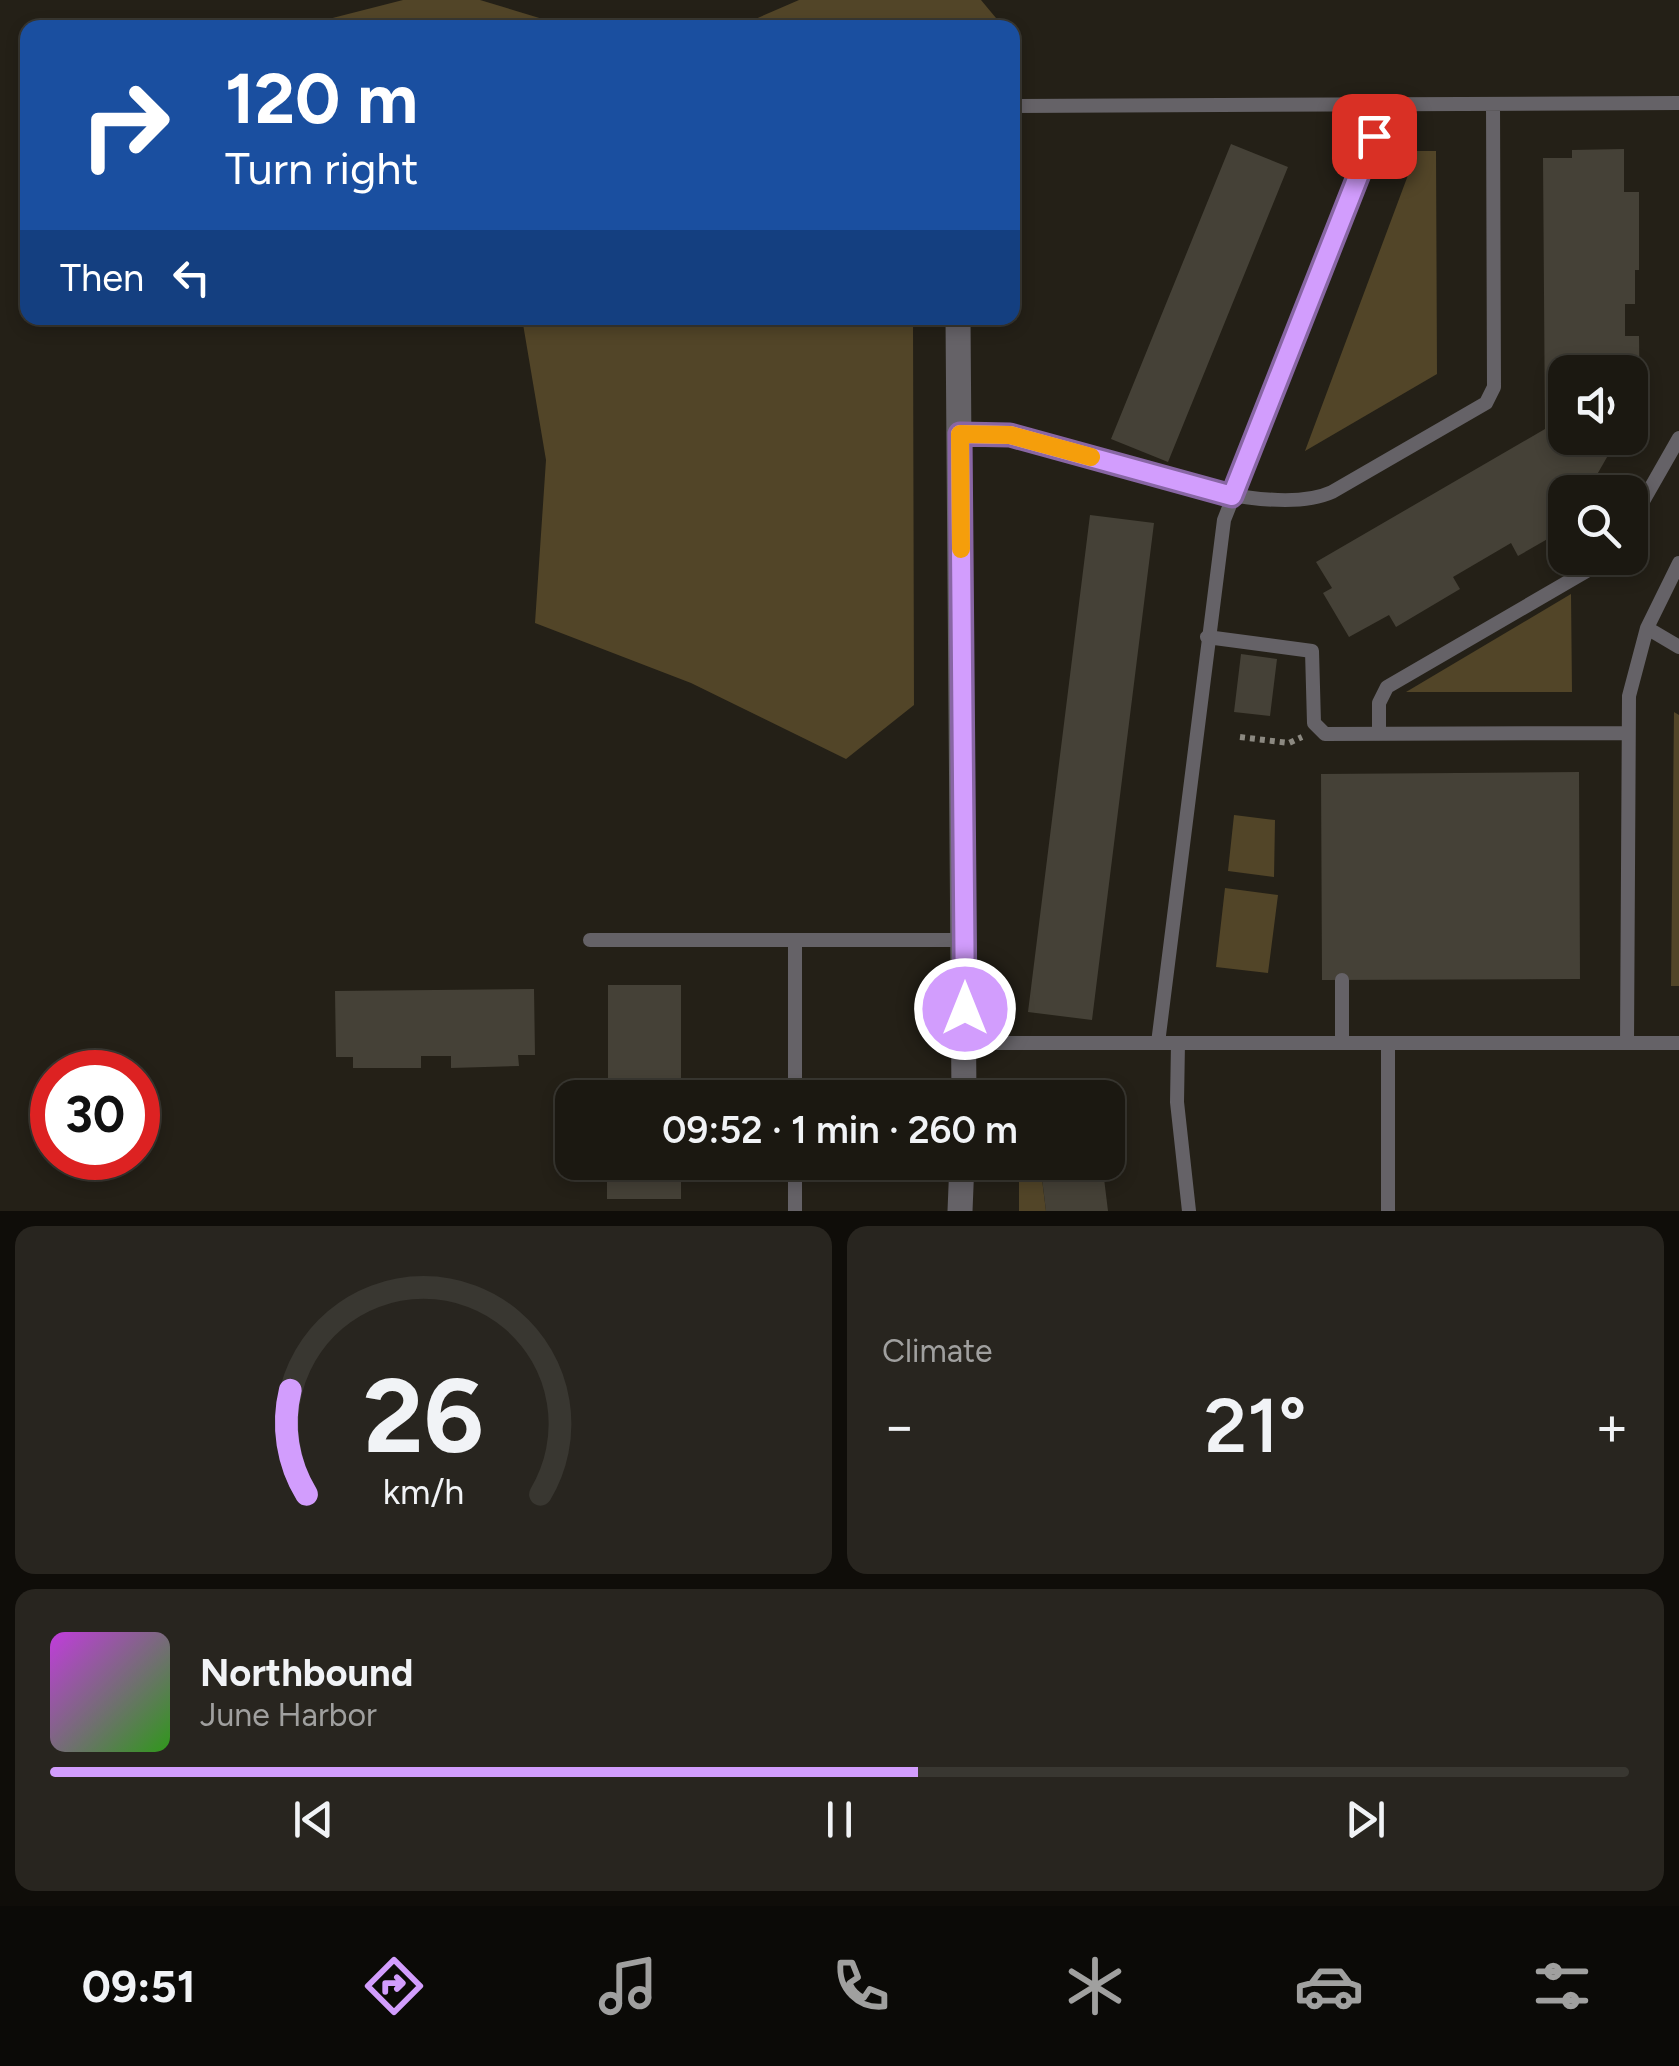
<!DOCTYPE html>
<html lang="en">
<head>
<meta charset="utf-8">
<style>
  :root { --surface:#1b1811; --page:#28251f; --text:#f1f3f6; --muted:#a0a09f; --line:#393731; --accent:#d29dfd }
  body { margin:0; font-family:Figtree,sans-serif; background:var(--page); color:var(--text); height:100vh; display:flex; flex-direction:column; font-size:38px; white-space:nowrap }
  * { box-sizing:border-box; margin:0 }
  p { font-size:32px; color:var(--muted) }
  .icon { flex:none; width:55px; height:55px; fill:none; stroke:currentColor; stroke-width:2; stroke-linecap:round; stroke-linejoin:round }
  .map { position:relative; height:1211px; overflow:hidden }
  .side { display:flex; flex-direction:column; gap:15px; padding:15px; background:#0f0d09; flex:1 }
  .side>* { flex:none }
  .banner { position:absolute; left:20px; top:20px; width:1000px; height:305px; border-radius:20px; box-shadow:0 5px 15px #0003,0 0 0 2px var(--line); background:#1a4fa0; color:#fff; overflow:hidden }
  .controls { position:absolute; left:1548px; top:355px; display:grid; gap:20px }
  .controls a { display:grid; place-items:center; width:100px; height:100px; border-radius:20px; background:var(--surface); box-shadow:0 5px 15px #0003,0 0 0 2px var(--line); font-size:50px }
  .speed { position:absolute; left:30px; top:1050px; display:flex; gap:20px; font-size:50px; font-weight:700; text-align:center }
  .speed>* { display:grid; place-content:center; width:130px; height:130px; border-radius:50%; background:var(--surface); box-shadow:0 5px 15px #0003,0 0 0 2px var(--line); line-height:1 }
  .speed .limit { border:15px solid #d22; background:#fff; color:#111 }
  .pin { position:absolute; display:grid; place-items:center; width:85px; height:85px; color:#fff; margin:-42px; border-radius:20px; box-shadow:0 5px 15px #0006 }
  .me { position:absolute; width:110px; margin:-55px; rotate:0deg; stroke-linejoin:round; filter:drop-shadow(0 0 8px #0008) }
  .turn { display:flex; align-items:center; gap:35px; height:210px; padding:0 40px; font-size:45px }
  .turn .icon { width:130px; height:130px; stroke-width:2.5 }
  .turn b { display:block; font-size:70px; line-height:85px }
  .then { display:flex; align-items:center; height:95px; padding:0 40px; background:#0003; gap:20px; font-size:38px }
  .big { font-size:75px; font-weight:600; line-height:1.1 }
  .side .tile { flex:1; display:flex; flex-direction:column; justify-content:center; gap:15px; min-width:0; padding:0 35px; border-radius:20px; background:var(--page) }
  .side .dial { align-items:center; gap:0 }
  .dial svg { height:260px; overflow:visible; fill:none; stroke:var(--line); stroke-width:7; stroke-linecap:round; text-anchor:middle }
  .dial text { fill:var(--text); stroke:none }
  .song { display:flex; align-items:center; gap:30px }
  .cover { width:120px; height:120px; border-radius:15px; background:linear-gradient(135deg,hsl(290 70% 55%),hsl(110 70% 35%)) }
  .played { height:10px; border-radius:5px; background:linear-gradient(90deg,var(--accent) 55%,var(--line) 55%) }
  .keys { display:flex; justify-content:space-around; direction:ltr }
  .heat { display:flex; justify-content:space-between; align-items:center; font-size:55px; direction:ltr }
  .side .tiles { flex:1; display:grid; gap:15px; grid-template-columns:1fr 1fr }
  .tile:last-child { grid-column:span 2 }
  .trip { position:absolute; left:555px; top:1080px; width:570px; height:100px; border-radius:20px; background:var(--surface); box-shadow:0 5px 15px #0003,0 0 0 2px var(--line); font-weight:600; line-height:100px; text-align:center }
  .dock { display:flex; height:160px; justify-content:space-around; align-items:center; background:#0b0a07; color:var(--muted) }
  .dock .icon { width:70px; height:70px }
  .dock .selected { color:var(--accent) }
  .dock b { font-size:45px; color:var(--text) }
  .map>svg:first-child { display:block }
  .green { fill:#524528 }
  .building { fill:#454137 }
  .lines { fill:none; stroke-linecap:round; stroke-linejoin:round }
  .path { stroke:#8c8981; stroke-width:6; stroke-dasharray:5 5; stroke-linecap:butt }
  .lane { stroke:#656267; stroke-width:14 }
  .street { stroke:#656267; stroke-width:25 }
  .route-casing { stroke:#8866a4; stroke-width:25 }
  .route { stroke:#d29dfd; stroke-width:18 }
  .slow { stroke:#f59e0b; stroke-width:18 }
</style>
</head>
<body>
<div class="map">
<svg width="1679" height="1211" viewBox="0 0 1679 1211">
  <rect width="100%" height="100%" fill="#242017"/>
  <path class="green" d="M403,0h77l89,27 -260,-3z
    M799,0h182l20,24 -7,4 -257,-1z
    M1417,151h19l1,223 -132,77z
    M522,318h391l1,387 -68,54 -155,-76 -156,-60 11,-163z
    M1571,594l1,98h-166z
    M1674,712l5,3v271h-8z
    M1234,815l41,5 -1,57 -46,-6z
    M1225,888l53,7 -10,78 -52,-6z
    M1019,1163h21l6,48h-27z"/>
  <path class="building" d="M1231,144l57,23 -120,295 -57,-23z
    M1624,149v43h15v78h-4v34h-10v32h14l1,78h-10v-42h-65v66h53l-31,54h-22v37l-47,27 -7,-13 -58,34 7,12 -64,38 -7,-12 -40,22 -26,-44 9,-5 -16,-26 229,-133 -2,-271h29v-8z
    M1090,515l64,8 -62,497 -64,-8z
    M1241,654l36,5 -7,57 -36,-4z
    M1579,772l1,207 -258,1 -1,-206z
    M608,985h73v113h-73z
    M534,989l1,66h-17l1,11 -68,2v-12h-30v12h-68v-11h-17l-1,-66z
    M607,1162h74v37h-74z
    M1040,1162h62l6,49h-62z"/>
  <g class="lines">
    <path class="path" d="M1240,737l49,6 13,-6"/>
    <path class="lane" d="M1012,106l667,-3
      M960,434c17,0 37,-2 54,2 76,17 248,88 318,56l154,-89 8,-16 -1,-283
      M1630,524l49,-86
      M1647,628l32,19
      M1207,637l105,14 2,72 11,11 302,-1
      M1379,733v-30l8,-16 222,-129
      M590,940h375
      M795,940v158
      M1342,980v63
      M965,1043h714
      M1158,1043l66,-523 147,-371 3,-45
      M1178,1043l-1,59 12,109
      M1388,1043v168
      M1627,1043l2,-347 18,-68 32,-65
      M795,1162v49"/>
    <path class="street" d="M958,318l6,780
      M960,1211l2,-49"/>
  </g>
  <g class="lines">
    <g class="route-casing">
      <path id="route" d="M965,1009l-5,-575 50,1 222,61 142,-360"/>
    </g>
    <use href="#route" class="route"/>
    <path class="slow" d="M961,549l-1,-115 50,1 81,22"/>
  </g>
</svg>
<div class="controls">
<a><svg class="icon" aria-label="sound" viewBox="0 0 24 24"><path d="M4 9h4l5-4v14l-5-4H4zM17 9q2 3 0 6"/></svg></a>
<a><svg class="icon" aria-label="search" viewBox="0 0 24 24"><circle cx="10" cy="10" r="6"/><path d="M15 15l6 6"/></svg></a>
</div>
<div class="speed"><div class="limit">30</div></div>
<div class="pin" style="left:1374px;top:136px;background:#d93025"><svg class="icon" aria-label="arrive" viewBox="0 0 24 24"><path d="M6 21V4h12l-3 4 3 4H6"/></svg></div>
<svg class="me" style="left:965px;top:1009px" viewBox="-20 -20 40 40"><circle r="17" fill="#d29dfd" stroke="#fff" stroke-width="3"/><path d="M0-11L8 9 0 5-8 9z" fill="#fff"/></svg>
<div class="trip">09:52 · 1 min · 260 m</div>
<div class="banner">
<div class="turn"><svg class="icon" aria-label="right" viewBox="0 0 24 24"><path d="M7 20v-9h11M14 6l5 5-5 5"/></svg><div><b>120 m</b>Turn right</div></div>
<div class="then">Then<svg class="icon" aria-label="left" viewBox="0 0 24 24"><path d="M17 20v-9H6M10 6l-5 5 5 5"/></svg></div>
</div>
</div>
<section class="side">
<div class="tiles">
<div class="tile dial"><svg viewBox="0 0 100 80">
<path d="M14 69A42 42 0 1 1 86 69"/>
<path d="M14 69A42 42 0 0 1 9 37" stroke="#d29dfd"/>
<text x="50" y="56" font-size="32" font-weight="700">26</text>
<text x="50" y="72" font-size="11">km/h</text>
</svg></div>
<div class="tile"><p>Climate</p>
<div class="heat"><a>−</a><b class="big">21°</b><a>+</a></div>
</div>
<div class="tile">
<div class="song"><i class="cover"></i><div><b>Northbound</b><p>June Harbor</p></div></div>
<div class="played"></div>
<div class="keys"><svg class="icon" aria-label="previous" viewBox="0 0 24 24"><path d="M18 5L8 12l10 7zM5 5v14"/></svg><svg class="icon" aria-label="pause" viewBox="0 0 24 24"><path d="M8 5v14M16 5v14"/></svg><svg class="icon" aria-label="next" viewBox="0 0 24 24"><path d="M6 5l10 7-10 7zM19 5v14"/></svg></div>
</div>
</div>
</section>
<nav class="dock">
<b>09:51</b>
<svg class="icon selected" aria-label="directions" viewBox="0 0 24 24"><path d="M12 3l9 9-9 9-9-9zM9 14v-3h6M13 9l2 2-2 2"/></svg>
<svg class="icon" aria-label="music" viewBox="0 0 24 24"><path d="M9 18V5l10-2v13"/><circle cx="6" cy="18" r="3"/><circle cx="16" cy="16" r="3"/></svg>
<svg class="icon" aria-label="phone" viewBox="0 0 24 24"><path d="M5 4h4l2 5-3 2q2 4 5 5l2-3 5 2v4C11 20 4 13 5 4z"/></svg>
<svg class="icon" aria-label="climate" viewBox="0 0 24 24"><path d="M12 3v18M4 7l16 10M4 17L20 7"/></svg>
<svg class="icon" aria-label="car" viewBox="0 0 24 24"><path d="M5 17H2v-5l4-1 3-4h7l3 4 3 1v5h-3M9 17h6M6 11h13"/><circle cx="7" cy="17" r="2"/><circle cx="17" cy="17" r="2"/></svg>
<svg class="icon" aria-label="filters" viewBox="0 0 24 24"><path d="M4 7h16M4 17h16"/><circle cx="9" cy="7" r="2"/><circle cx="15" cy="17" r="2"/></svg>
</nav>
</body>
</html>
